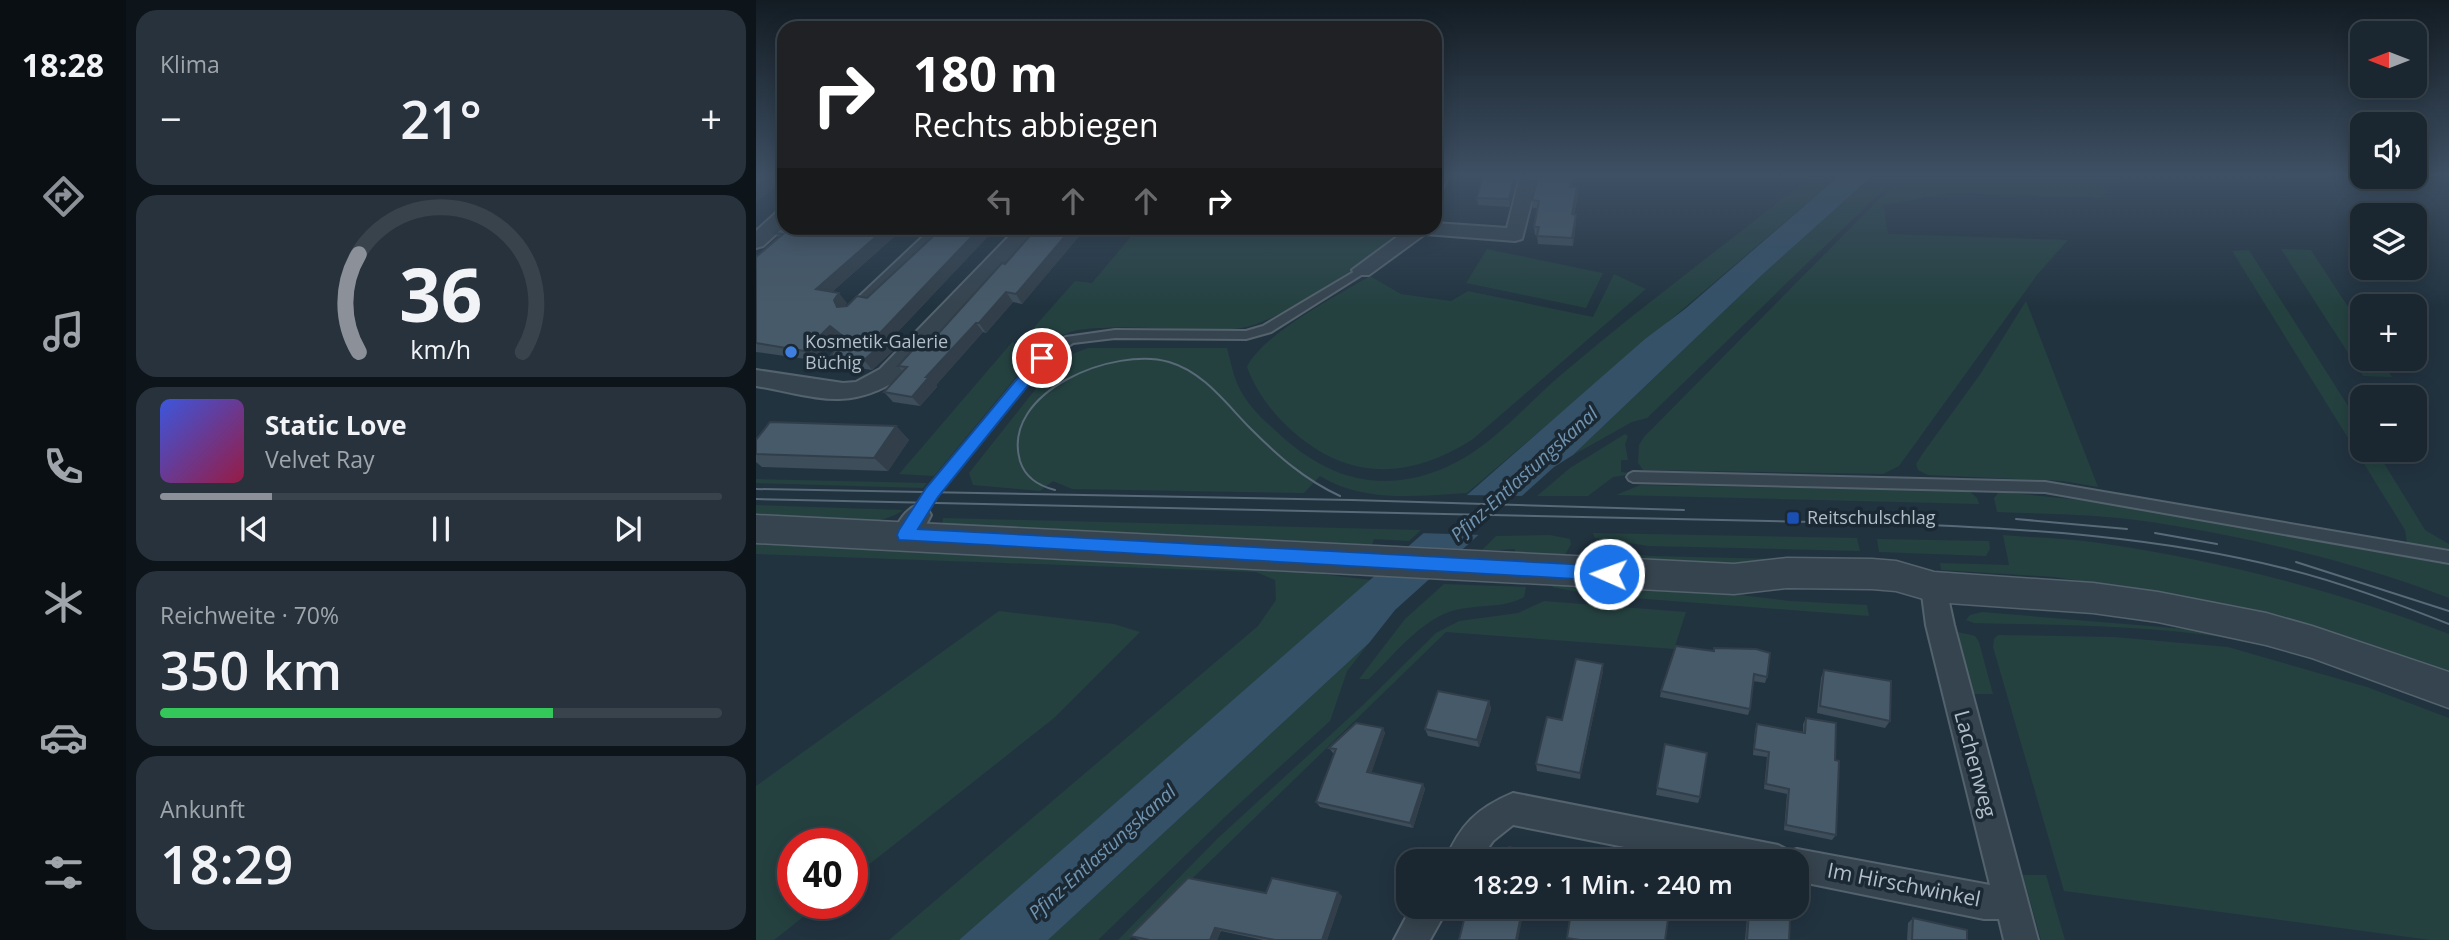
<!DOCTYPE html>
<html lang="de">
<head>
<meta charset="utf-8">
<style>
  :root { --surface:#1a2630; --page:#27323c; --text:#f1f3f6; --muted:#9fa5ab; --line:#38434c; --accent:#8c9099 }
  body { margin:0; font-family:"Open Sans",sans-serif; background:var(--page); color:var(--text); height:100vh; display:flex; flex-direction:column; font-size:26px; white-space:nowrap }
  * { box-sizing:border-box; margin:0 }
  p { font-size:23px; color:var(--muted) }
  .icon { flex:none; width:38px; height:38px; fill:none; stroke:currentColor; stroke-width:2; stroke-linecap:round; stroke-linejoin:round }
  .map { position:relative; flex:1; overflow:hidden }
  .details { display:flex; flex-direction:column; gap:10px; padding:10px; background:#0e151a; width:630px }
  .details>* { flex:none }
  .hud { position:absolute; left:21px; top:21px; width:665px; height:214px; border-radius:21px; box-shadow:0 4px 18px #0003,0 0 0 2px var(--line); background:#202124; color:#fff; overflow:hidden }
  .needle { width:46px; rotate:270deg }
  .controls { position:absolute; left:1594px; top:21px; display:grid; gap:14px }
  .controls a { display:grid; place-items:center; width:77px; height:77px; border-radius:14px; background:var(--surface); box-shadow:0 4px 18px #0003,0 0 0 2px var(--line); font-size:35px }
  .speed { position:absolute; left:21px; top:828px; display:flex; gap:14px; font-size:35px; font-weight:700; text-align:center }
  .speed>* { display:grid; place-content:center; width:91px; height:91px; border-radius:50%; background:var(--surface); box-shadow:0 4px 18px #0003,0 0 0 2px var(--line); line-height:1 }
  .speed .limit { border:10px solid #d22; background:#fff; color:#111 }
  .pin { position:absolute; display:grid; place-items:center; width:60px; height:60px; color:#fff; margin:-30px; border:4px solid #fff; border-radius:50%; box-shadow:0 2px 7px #0007 }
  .me { position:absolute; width:77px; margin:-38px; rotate:272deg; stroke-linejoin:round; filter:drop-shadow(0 0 5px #0008) }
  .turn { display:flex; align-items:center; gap:24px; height:147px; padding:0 21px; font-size:32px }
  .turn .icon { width:91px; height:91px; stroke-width:2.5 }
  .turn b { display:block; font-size:49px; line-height:60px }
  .lanes { display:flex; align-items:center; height:66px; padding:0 21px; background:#0003; justify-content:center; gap:35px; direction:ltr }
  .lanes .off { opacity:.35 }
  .big { font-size:52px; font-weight:600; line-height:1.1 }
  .details .card { flex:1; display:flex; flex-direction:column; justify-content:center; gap:10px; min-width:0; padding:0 24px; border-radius:21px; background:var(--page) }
  .details .dial { align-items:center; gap:0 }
  .dial svg { height:182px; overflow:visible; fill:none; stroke:var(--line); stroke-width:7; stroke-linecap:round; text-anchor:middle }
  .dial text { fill:var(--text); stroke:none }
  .song { display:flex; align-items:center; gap:21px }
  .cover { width:84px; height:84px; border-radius:10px; background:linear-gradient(135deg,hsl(230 70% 55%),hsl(340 70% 35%)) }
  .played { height:7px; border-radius:4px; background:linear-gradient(90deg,var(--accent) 20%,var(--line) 20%) }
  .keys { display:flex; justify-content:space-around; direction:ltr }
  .heat { display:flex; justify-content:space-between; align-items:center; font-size:38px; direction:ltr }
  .charge { height:10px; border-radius:5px; background:linear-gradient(90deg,#34c759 70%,var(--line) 0) }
  .trip { position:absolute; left:640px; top:849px; width:413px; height:70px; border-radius:21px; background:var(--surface); box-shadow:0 4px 18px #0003,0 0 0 2px var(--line); font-weight:600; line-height:70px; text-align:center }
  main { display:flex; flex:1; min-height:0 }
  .tabs { display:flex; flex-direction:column; width:126px; justify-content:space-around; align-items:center; background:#0a0f13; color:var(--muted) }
  .tabs .icon { width:49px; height:49px }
  .tabs .current { color:var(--accent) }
  .tabs b { font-size:32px; color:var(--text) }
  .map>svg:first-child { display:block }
  .green { fill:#244140 }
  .water { fill:#345168 }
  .pier { fill:#223340 }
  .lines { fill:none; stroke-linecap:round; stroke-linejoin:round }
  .service-casing { stroke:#54626d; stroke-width:4 }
  .minor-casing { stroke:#54626d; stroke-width:4 }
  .tertiary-casing { stroke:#54626d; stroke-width:3 }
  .service { fill:#36444f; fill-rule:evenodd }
  .minor { fill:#36444f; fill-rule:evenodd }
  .tertiary { fill:#36444f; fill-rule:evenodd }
  .tram { stroke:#586977; stroke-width:2 }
  .wall { fill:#3d4d5a }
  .shaded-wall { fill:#323f4a }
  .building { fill:#475a69; stroke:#323f4a; stroke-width:2 }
  .route { fill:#1a73e8; stroke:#114b97; stroke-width:2 }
  .shop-dot { fill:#3f7fe0; stroke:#1b2934; stroke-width:2.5 }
  .transit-dot { fill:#1a4fb4; stroke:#1b2934; stroke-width:2.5 }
  .labels { text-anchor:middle; stroke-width:7; stroke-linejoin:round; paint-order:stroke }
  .poi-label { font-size:18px; fill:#b2bfca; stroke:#1b2934; text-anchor:start }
  .water-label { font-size:19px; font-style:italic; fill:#7094b0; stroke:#1b2934 }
  .near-street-label { font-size:21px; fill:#b2bfca; stroke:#1b2934 }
</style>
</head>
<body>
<main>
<nav class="tabs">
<b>18:28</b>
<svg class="icon current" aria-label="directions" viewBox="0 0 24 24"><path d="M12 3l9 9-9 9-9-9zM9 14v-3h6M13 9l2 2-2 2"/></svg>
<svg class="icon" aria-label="music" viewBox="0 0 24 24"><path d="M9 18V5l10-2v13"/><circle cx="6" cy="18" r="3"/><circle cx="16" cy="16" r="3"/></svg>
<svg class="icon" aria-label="phone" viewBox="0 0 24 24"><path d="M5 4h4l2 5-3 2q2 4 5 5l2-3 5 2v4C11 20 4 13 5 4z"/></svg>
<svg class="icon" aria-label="climate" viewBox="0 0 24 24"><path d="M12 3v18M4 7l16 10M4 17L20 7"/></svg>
<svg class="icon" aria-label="car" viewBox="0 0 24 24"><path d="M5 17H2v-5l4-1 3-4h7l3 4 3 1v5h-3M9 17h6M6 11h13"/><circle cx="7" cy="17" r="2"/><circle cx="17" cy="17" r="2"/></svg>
<svg class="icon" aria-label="filters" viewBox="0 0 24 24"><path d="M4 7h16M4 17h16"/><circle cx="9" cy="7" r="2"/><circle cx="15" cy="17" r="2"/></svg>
</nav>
<section class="details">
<div class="card"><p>Klima</p>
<div class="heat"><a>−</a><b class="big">21°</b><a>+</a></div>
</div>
<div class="card dial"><svg viewBox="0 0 100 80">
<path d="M14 69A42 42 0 1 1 86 69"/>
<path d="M14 69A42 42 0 0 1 14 26" stroke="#8c9099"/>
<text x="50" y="56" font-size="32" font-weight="700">36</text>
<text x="50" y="72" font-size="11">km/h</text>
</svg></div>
<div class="card">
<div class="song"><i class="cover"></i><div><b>Static Love</b><p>Velvet Ray</p></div></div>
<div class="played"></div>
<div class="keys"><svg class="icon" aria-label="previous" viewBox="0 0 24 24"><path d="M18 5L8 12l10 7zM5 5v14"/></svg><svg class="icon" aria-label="pause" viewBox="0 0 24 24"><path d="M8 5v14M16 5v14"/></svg><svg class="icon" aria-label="next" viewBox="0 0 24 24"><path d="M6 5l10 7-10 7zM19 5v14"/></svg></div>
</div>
<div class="card"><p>Reichweite · 70%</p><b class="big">350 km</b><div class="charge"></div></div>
<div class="card"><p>Ankunft</p><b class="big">18:29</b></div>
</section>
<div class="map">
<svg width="1693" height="940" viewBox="0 0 1693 940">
  <rect width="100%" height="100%" fill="#223340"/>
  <path class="green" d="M1055,176h28l-372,317c-50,3 -103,10 -147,-17l-16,17 -232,-4 -19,-8 -13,10 -67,-6 -4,-12 85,-107 10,-9 24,-9h139c4,15 7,32 15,45 9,16 22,27 35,39 48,45 101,63 165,37 49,-20 81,-62 120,-95 81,-69 167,-132 249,-198z
    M1116,176h30l-26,21 -229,221 -15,4 -59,33 191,-182z
    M1149,176h213l-17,22 -151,-5 -67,12 5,29 180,6 -31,35 -138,191 -16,8 -240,-4 -5,-7 1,-18 5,-8 229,-232z
    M382,228h265c-26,29 -124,95 -162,100 -44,6 -94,-3 -139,0 -10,0 -23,1 -32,4 -14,6 -24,14 -39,15l-4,-5 3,-10 45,-51 17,2z
    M731,249l116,24 -17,35 -120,-25z
    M1525,249l30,1 51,78v31h19l11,18 -29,-1z
    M1493,250l113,178v22h14l49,80 24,14v9l-42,-9 -2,-14 -173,-279z
    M858,274l32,15 -173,150c-64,41 -126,43 -184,-11 -19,-18 -33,-37 -42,-61 14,-32 91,-72 123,-91l31,18 50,7 17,-10 125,26z
    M1270,301l72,186 -35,-6 -135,-6 -10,-5 -2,-6 7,-11 58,-80z
    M257,341l6,12 9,6 -2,6 -92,111 -35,-2z
    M869,434l3,2 -3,8 3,16h-7v12l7,1 -1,2 -14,2 -25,19h-51l33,-28z
    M0,479l171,4 -4,5 -167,-5z
    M884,485l329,6 8,7 2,6 -363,-9z
    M1243,492l104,10 346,63v33c-92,-36 -200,-61 -298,-76 -51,-8 -103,-8 -154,-10l-3,-14z
    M0,505l147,5c-31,23 -108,11 -147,10z
    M187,518l478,12 -12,11 -35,-2 -3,8 -429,-22z
    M837,533l264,5 3,13 -211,-5 -54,-8z
    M794,535l20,4 1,5 -6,11 -50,-1v-5l-34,2 15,-15z
    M1247,535c32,3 64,3 96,8 119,17 237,47 350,91v44l-323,-90 -71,-11 -114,-7 -1,-7 69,2z
    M1121,539l112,2 1,8 -4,7 -107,-4z
    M0,542l532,28 83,10 -412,360h-70l369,-314 18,-26 -1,-20 -19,-8 -500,-18z
    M839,547l54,9 210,5 -154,5 -107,-9 -5,-6z
    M688,584l82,3 -2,10c-23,13 -50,6 -75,15 -31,11 -56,44 -80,67h-10l46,-60z
    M797,584l154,7 83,10 77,4 2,11 -275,-21 -42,-8z
    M788,601l142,11 -12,37 -228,-17 -317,308h-11l99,-101 146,-134 73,-72 23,-12 59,-8z
    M243,611l115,13 26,8 -86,86 -202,160v-34h-59v59h28l-47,37h-18v-154z
    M1226,612l239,20 47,10 98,35c-47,-16 -96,-33 -145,-40 -82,-12 -164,-12 -247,-14l-8,-3 4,-5z
    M1202,632l17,4 4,6 14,52h-20z
    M1242,635l116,2 114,10 139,40 82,31v222h-18l-367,-49 -71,-244 1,-8z
    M613,643l-22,28 -17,50 -101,92 -131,127h-50z
    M1267,875h23l19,65h-24z"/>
  <path class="water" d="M1083,176h33l-108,97 -191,182 -19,12 -159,143 -26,33 -321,297h-89l686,-601 40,-30z"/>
  <path class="pier" d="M706,495l64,1 -44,39 -63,-2z"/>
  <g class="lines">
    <g class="service-casing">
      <path id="service" d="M176,228h10l-85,84h-8l-1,-3 1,-3z
        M606,267l5,3 -1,2 -95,60 -25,7 -131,-1 -42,5 -27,18 -110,136 -14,22h-8l-2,-4 16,-26 110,-134 28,-18 49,-7 131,1 17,-5z
        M877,472l412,10 404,69v12l-404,-71 -412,-10 -4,-2 -2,-3 2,-3z"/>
    </g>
    <g class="minor-casing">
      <path id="minor" d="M679,176h13l-6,14 -7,2z
        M764,176h18l-16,63 -7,2 -90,-7 -56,41h-14l-3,-5 57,-42h26v-5l72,5z
        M28,210v17l-21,19 -7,2v-17l21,-19z
        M261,228h21l-137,150c-56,35 -85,18 -145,8v-16l87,13 13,-1 24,-13z
        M162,505l9,3 4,7c-8,16 -15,34 -35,28l-4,-8c6,-12 13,-26 26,-30z
        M1178,575l10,4 10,46 84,315h-34l-5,-21h-15l-187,-38v-20h-101l-183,-36 -20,16 -14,20h-34c15,-36 32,-53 68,-68l265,52 12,6 7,-2 193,36 -64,-260 -5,-38 3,-8z
        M656,906h37l-19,34h-36z"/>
    </g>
    <g class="tertiary-casing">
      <path id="tertiary" d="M0,515l978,49 53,-6 85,1 24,2 38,11 159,11 65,9 108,21 46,13 137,46v36l-137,-50 -46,-13 -108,-23 -65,-9 -159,-11 -38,-11 -24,-2 -85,-1 -53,6 -978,-51z"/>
    </g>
    <use href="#service" class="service"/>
    <use href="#minor" class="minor"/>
    <use href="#tertiary" class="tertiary"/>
    <path class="tram" d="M0,489l596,11 332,10
      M299,490c-16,-4 -30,-13 -35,-29 -20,-70 96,-115 149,-99 35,10 58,43 82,67 27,27 54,51 89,67
      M0,499l1149,25c127,5 254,13 378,44 57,14 112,35 166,56
      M1260,519l111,10
      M1399,533l62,11
      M1540,562l153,49"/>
  </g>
  <path class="wall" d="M727,176h35l-8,31 -32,-2 -1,-7z
    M782,176h36l-2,11h5l1,8 -4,20 2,7 -3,24 -35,-2 -1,-9h-2l-1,-8 4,-19h-5l-1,-8z
    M148,228l-72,64 15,11 -2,3 22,-8 75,-70h73l-7,6 -16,-2 -101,107 6,8 -25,23 -32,-5 -9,-10 13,-16 -5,-4 -26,25 -57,-8v-95l23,-19 -4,-5z
    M271,228h59l-64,76 -9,-2 -27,31 -3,-1 -47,53 1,2 -17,19 -27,-4 -9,-10 19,-20 -5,-6 31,-22 76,-80 26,-29z
    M140,426l13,14 -21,31 -126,-4 -6,-5v-22z
    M958,648l53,29 -2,6 -12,-2 -3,28 -2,6 -88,-18 1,-6 52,-40z
    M1068,670l66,51 -5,7 -68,-15 4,-35z
    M847,671l-23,108 -43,-8 -1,-7 26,-44z
    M733,701l2,8 -12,38 -51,-11 -3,-7z
    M1050,718l29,42 1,75 -4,5 -48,-10 3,-36 -23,-5 3,-32 -14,-2 2,-25 2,-6 46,8v-8z
    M627,728l2,5 -14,40 52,11 2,5 -12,39 -93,-21 -4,-5 19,-49h-2l-4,-5z
    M909,744l35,53 -2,6 -42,-8z
    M510,893l76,3 -15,44h-64l-42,-9 -4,9h-77l-10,-4z
    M993,912l40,28h-44l2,-23z
    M1157,918l54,22h-60l1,-17z"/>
  <path class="shaded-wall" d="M14,176h14v4l-28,22v-16z
    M759,176h3l-8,31 -1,-8z
    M821,187l1,8 -6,27v-8z
    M820,215v7l-3,24 -1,-8z
    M130,228h18l-80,71 -8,-10z
    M224,228h10l2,4 -101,107 6,8 -25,23 -8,-10 13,-24z
    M248,228h11l-7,6z
    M316,228h14l-64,76 -6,-10z
    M250,292l7,10 -27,31 -7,-10z
    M83,293l8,10 -4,7 -6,-3 -3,-7z
    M220,323l7,9 -47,53 1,2 -17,19 -8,-9 14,-20z
    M74,326l9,9 -26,25 -9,-9z
    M140,426l13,14 -21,31 -14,-13z
    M847,664v7l-23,108v-6z
    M733,701l2,8 -12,38 -2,-7z
    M627,728l2,5 -15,44 -3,-5z
    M667,784l2,5 -12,39 -3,-5z
    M582,892l4,4 -15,44h-5z
    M767,906h2l-7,34h-2z
    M459,928l6,3 -4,9h-7z"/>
  <path class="building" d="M0,176h14l-14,10z
    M727,176h32l-6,23 -32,-1z
    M782,176h34l-2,11h7l-5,27 4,1 -4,23 -35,-2 2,-9h-5l5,-26 -7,-1z
    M28,226v2h102l-70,61 23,4 -5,7 3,7 10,-1 10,-10 10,2 75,-70h38l-103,108 12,2 -25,22 -33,-5 14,-17 -15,-12 -26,25 -48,-8v-86l27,-23 -8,-1z
    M271,228h45l-56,66 -10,-2 -27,31h-3l-50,54h3l-17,20 -28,-5 23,-25 -9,-1 22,-24 9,2 73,-81 3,1 31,-35z
    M14,422l126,4 -22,32 -118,-4v-14z
    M920,646l38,5v-3l42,1 14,4 -3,24 -13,-3 -4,35 -89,-18z
    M820,659l27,5 -23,109 -44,-9 11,-47 15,3z
    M1068,670l67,11 -1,40 -70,-15z
    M682,691l51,10 -12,39 -52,-11z
    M1050,718l30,5 -1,37 4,1 -3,74 -50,-10 3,-36 -23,-5 3,-32 -15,-3 3,-25 48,9z
    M600,723l27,5 -16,44 56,12 -13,39 -94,-21 20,-53 -7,-1z
    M909,744l42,9 -7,44 -43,-9z
    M753,847l65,14h-68z
    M858,857l20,4h-20z
    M432,878l78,15 6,-15 66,14 -16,48h-47l-60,-12 -5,12h-60l-20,-4z
    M739,906h28l-7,34h-57l7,-28 26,5z
    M816,906h98l-5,34h-85l-13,-2z
    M993,912l41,8 -1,20h-42z
    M1157,918l54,12v10h-55z"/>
  <linearGradient id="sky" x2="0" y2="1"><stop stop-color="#131c23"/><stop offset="0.57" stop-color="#3e5064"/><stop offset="1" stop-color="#3e5064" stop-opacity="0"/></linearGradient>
  <rect width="1693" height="307" fill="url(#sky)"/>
  <path class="route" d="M286,353l7,5 -2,4 -109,135 -20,32 691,37 6,3 3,5 -3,5 -6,2 -710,-41 -2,-5 2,-5 27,-42 111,-133z"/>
  <circle class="shop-dot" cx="35" cy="352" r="7"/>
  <rect class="transit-dot" x="1030" y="511" width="14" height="14" rx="3.5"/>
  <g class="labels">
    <g class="poi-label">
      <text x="49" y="348">Kosmetik-Galerie<tspan x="49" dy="21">Büchig</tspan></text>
      <text x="1051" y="524">Reitschulschlag</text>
    </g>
    <g class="water-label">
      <text transform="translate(768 474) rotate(-42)" y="7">Pfinz-Entlastungskanal</text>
      <text transform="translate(346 852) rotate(-42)" y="7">Pfinz-Entlastungskanal</text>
    </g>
    <g class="near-street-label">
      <text transform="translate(1219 764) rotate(75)" y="7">Lachenweg</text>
      <text transform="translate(1148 885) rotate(11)" y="7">Im Hirschwinkel</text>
    </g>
  </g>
</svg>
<div class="controls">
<a><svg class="needle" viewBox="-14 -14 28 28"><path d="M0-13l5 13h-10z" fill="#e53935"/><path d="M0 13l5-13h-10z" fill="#9fa5ab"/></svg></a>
<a><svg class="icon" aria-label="sound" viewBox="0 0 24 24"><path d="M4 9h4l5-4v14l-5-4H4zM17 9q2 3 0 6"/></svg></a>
<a><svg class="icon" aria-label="layers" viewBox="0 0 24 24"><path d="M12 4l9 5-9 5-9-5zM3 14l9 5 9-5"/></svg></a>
<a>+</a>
<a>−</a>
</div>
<div class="speed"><div class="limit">40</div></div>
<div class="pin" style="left:286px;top:358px;background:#d93025"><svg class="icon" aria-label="arrive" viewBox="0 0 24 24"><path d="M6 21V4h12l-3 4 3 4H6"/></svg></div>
<svg class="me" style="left:853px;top:574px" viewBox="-20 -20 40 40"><circle r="17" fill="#1a73e8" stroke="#fff" stroke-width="3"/><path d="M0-11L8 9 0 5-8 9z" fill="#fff"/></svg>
<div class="trip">18:29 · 1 Min. · 240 m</div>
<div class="hud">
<div class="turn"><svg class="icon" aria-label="right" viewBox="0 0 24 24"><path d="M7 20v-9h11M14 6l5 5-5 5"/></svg><div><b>180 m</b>Rechts abbiegen</div></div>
<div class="lanes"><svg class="icon off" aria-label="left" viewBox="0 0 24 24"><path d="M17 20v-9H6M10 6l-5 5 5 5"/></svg><svg class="icon off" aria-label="ahead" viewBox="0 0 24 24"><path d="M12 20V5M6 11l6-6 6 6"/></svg><svg class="icon off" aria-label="ahead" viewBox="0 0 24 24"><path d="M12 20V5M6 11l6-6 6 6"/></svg><svg class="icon" aria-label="right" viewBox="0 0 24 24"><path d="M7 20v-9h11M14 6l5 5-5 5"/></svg></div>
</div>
</div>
</main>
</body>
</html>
